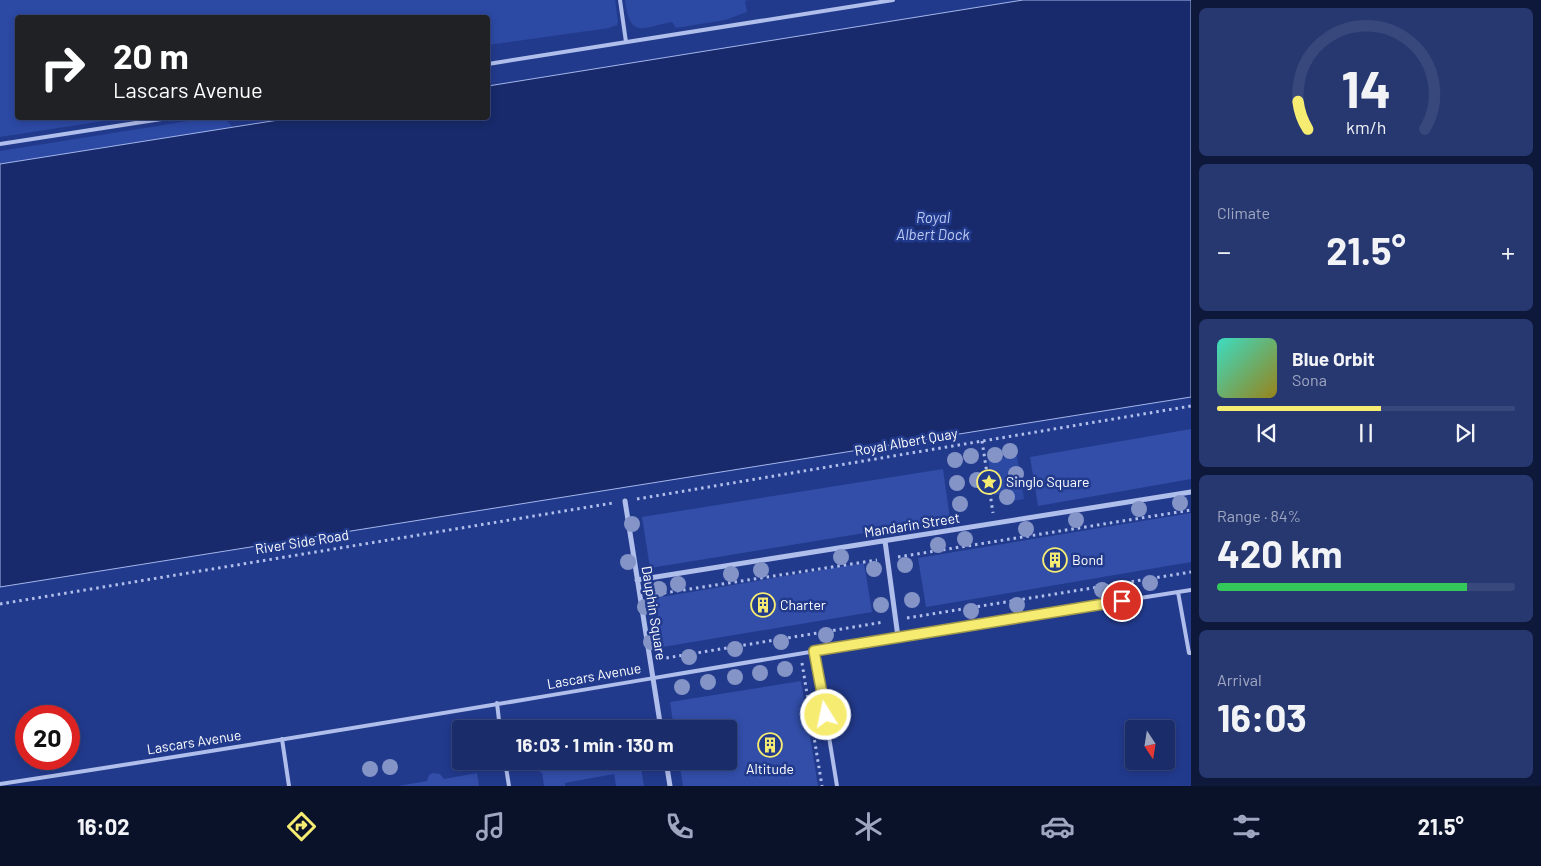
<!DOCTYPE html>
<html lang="en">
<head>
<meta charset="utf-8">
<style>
  :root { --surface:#1a2c69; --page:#273871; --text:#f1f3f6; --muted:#9fa7c0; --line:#38487d; --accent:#f7ec72 }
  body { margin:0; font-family:Barlow,sans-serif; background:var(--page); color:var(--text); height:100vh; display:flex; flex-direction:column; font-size:19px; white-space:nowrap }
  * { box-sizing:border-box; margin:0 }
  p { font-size:16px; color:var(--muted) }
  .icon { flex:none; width:28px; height:28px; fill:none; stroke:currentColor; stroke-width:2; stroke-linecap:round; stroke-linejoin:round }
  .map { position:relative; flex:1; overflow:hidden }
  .drawer { display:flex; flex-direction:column; gap:8px; padding:8px; background:#0e183a; width:350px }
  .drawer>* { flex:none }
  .guide { position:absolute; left:15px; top:15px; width:475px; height:105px; border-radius:5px; box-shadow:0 2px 8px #0003,0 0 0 1px var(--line); background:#202124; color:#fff; overflow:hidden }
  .needle { width:32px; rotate:168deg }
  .buttons { position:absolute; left:1125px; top:720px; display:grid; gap:10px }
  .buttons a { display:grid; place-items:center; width:50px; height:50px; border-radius:5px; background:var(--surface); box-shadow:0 2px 8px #0003,0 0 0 1px var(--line); font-size:25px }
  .speed { position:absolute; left:15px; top:705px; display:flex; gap:10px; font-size:25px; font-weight:700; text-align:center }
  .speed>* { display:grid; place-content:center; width:65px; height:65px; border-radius:50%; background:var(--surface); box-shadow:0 2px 8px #0003,0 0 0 1px var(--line); line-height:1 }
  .speed .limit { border:8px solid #d22; background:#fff; color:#111 }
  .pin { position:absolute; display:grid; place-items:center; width:42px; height:42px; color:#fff; margin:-21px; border:2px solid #fff; border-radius:50%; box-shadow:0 1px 5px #0007 }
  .me { position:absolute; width:55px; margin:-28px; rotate:350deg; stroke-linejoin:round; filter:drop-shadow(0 0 4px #0008) }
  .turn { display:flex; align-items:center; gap:18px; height:105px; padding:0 15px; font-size:22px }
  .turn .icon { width:65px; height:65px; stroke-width:2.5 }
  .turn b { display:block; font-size:35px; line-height:42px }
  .big { font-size:38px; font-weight:700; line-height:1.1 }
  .drawer .tile { flex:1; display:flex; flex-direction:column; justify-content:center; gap:8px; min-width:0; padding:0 18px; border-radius:8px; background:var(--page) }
  .drawer .dial { align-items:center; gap:0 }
  .dial svg { height:130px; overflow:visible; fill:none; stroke:var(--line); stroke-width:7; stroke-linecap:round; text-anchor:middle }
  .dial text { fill:var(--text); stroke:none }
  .song { display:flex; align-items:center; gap:15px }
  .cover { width:60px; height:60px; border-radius:8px; background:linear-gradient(135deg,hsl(170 70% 55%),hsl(50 70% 35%)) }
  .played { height:5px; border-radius:2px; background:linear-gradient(90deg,var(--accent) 55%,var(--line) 55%) }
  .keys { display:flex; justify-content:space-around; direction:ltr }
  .heat { display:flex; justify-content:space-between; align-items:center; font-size:28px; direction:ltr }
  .charge { height:8px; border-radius:4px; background:linear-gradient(90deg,#34c759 84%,var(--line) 0) }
  .trip { position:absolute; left:452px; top:720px; width:285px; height:50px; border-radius:5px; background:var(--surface); box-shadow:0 2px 8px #0003,0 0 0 1px var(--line); font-weight:700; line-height:50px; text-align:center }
  .dock { display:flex; height:80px; justify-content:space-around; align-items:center; background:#0a122a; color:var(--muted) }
  .dock .icon { width:35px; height:35px }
  .dock .on { color:var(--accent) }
  .dock b { font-size:22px; color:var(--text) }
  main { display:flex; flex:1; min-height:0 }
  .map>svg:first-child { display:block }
  .green { fill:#2c49a4 }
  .water { fill:#182a6b; stroke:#a4b6ec }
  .building { fill:#324ea9 }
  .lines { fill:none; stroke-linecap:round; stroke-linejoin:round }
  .path { stroke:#b0beeb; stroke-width:3; stroke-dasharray:2.5 4; stroke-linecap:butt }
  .lane { stroke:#b0beeb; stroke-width:4 }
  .street { stroke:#b0beeb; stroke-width:5 }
  .tree { fill:#8494c7 }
  .route-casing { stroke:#a1994a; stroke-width:12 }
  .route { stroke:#f7ec72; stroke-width:9 }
  .labels { text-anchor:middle; stroke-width:5; stroke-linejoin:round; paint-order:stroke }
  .street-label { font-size:14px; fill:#fff; stroke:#223a8c }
  .poi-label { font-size:14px; fill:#fff; stroke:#223a8c; text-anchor:start }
  .water-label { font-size:15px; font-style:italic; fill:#bcc9f2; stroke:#223a8c }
</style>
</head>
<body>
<main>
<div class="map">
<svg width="1191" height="786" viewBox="0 0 1191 786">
  <rect width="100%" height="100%" fill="#223a8c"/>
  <path class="green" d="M0,0h615l3,22 -1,3 -8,3 -121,17v-27h-470v100h105l-123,19z
    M625,0h123l-3,1 2,11 -22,8 -49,8 -4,-6c-31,6 -42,17 -47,-22z
    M207,118h17l9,9 -233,37v-13z
    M1017,456l7,43 -12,2 -2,-9 -16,3 -6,-35z"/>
  <path class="water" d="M1023,0h168v397l-1191,190v-423l291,-46h197v-32z"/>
  <path class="building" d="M1191,429v50l-153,27 -8,-49z
    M943,469l7,50 -300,49 -8,-51z
    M1191,513v49l-265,45 -8,-49z
    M864,563l8,49 -209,35 -8,-49z
    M801,681l17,105h-135l-4,-25h50v-32h-55l-4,-27z
    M540,761h100l4,25h-28l-2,-12 -49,9v3h-21l-2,-14 -2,1z
    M433,773l7,1 4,5 33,-6 2,13h-81l29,-5 2,-6z"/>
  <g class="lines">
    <path class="path" d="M982,441l11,72
      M637,499l554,-93
      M898,557l293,-47
      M651,595l226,-35
      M0,604l613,-101
      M907,618l284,-46
      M660,659l224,-37
      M802,663l20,123"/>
    <path class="lane" d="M620,0l6,42
      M488,64l405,-64
      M0,144l168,-26
      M1178,592l11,61h2
      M815,651l22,135
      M497,703l3,26
      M282,739l7,47
      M505,761l4,25
      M0,784c398,-60 794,-132 1191,-194"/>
    <path class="street" d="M625,501l36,228
      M885,541l13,96
      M637,580l554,-88
      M666,761l4,25"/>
  </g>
  <g class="tree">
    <circle cx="1010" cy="451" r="8"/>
    <circle cx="995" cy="455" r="8"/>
    <circle cx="971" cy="456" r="8"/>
    <circle cx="955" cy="460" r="8"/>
    <circle cx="1016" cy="474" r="8"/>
    <circle cx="977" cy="480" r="8"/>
    <circle cx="957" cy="483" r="8"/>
    <circle cx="1007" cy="497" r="8"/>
    <circle cx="1180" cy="503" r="8"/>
    <circle cx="960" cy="504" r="8"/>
    <circle cx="1139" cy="509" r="8"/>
    <circle cx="1076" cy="520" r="8"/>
    <circle cx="632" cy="524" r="8"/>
    <circle cx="1026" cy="529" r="8"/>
    <circle cx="965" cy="539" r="8"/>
    <circle cx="938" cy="545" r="8"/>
    <circle cx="841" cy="557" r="8"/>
    <circle cx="628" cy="562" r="8"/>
    <circle cx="905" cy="565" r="8"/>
    <circle cx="874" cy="569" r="8"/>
    <circle cx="761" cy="570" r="8"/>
    <circle cx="731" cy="574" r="8"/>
    <circle cx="1150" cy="583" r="8"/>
    <circle cx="678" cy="584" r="8"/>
    <circle cx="659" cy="589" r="8"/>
    <circle cx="1102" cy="590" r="8"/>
    <circle cx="912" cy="600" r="8"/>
    <circle cx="881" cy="605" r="8"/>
    <circle cx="1017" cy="605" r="8"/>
    <circle cx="645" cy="607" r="8"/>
    <circle cx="971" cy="611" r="8"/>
    <circle cx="826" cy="635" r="8"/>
    <circle cx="651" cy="642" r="8"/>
    <circle cx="781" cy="642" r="8"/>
    <circle cx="735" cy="649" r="8"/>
    <circle cx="689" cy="657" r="8"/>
    <circle cx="785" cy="669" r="8"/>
    <circle cx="760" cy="673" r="8"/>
    <circle cx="735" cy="677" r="8"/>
    <circle cx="708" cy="682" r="8"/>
    <circle cx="682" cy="687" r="8"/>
    <circle cx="390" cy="767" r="8"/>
    <circle cx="370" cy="769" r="8"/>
  </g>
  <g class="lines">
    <g class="route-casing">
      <path id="route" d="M826,715l-12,-64 308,-50"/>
    </g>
    <use href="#route" class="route"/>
  </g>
  <defs>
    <g id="sight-ring" transform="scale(1.25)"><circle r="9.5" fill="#223a8c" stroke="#f7ec72" stroke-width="1.5"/><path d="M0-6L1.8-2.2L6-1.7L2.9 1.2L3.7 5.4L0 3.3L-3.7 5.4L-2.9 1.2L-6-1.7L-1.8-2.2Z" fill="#f7ec72"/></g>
    <g id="building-ring" transform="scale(1.25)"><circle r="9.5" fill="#223a8c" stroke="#f7ec72" stroke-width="1.5"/><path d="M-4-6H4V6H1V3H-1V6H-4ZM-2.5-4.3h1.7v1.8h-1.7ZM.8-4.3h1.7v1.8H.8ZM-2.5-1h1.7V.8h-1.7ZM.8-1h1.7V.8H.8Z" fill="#f7ec72"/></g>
  </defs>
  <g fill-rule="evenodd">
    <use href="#sight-ring" x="989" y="482"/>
    <use href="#building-ring" x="1055" y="560"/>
    <use href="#building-ring" x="763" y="605"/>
    <use href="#building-ring" x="770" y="745"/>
  </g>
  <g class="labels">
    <g class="street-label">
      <text transform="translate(906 442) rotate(-10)" y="5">Royal Albert Quay</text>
      <text transform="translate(912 525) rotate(-9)" y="5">Mandarin Street</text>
      <text transform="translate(302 542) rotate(-9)" y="5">River Side Road</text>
      <text transform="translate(654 613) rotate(81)" y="5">Dauphin Square</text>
      <text transform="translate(594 676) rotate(-10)" y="5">Lascars Avenue</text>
      <text transform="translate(194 742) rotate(-9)" y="5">Lascars Avenue</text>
    </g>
    <g class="poi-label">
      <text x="1006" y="487">Singlo Square</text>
      <text x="1072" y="565">Bond</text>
      <text x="780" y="610">Charter</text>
      <text x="770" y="774" text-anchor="middle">Altitude</text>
    </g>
    <g class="water-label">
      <text x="933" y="223">Royal<tspan x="933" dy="17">Albert Dock</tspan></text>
    </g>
  </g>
</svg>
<div class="buttons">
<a><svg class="needle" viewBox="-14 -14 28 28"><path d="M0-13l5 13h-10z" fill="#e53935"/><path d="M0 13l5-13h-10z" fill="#9fa7c0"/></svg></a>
</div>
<div class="speed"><div class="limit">20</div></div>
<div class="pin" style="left:1122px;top:601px;background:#d93025"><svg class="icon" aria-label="arrive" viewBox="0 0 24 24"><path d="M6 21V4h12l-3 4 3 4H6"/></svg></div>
<svg class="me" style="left:826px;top:715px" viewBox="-20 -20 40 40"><circle r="17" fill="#f7ec72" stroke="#fff" stroke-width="3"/><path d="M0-11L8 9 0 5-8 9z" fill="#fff"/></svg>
<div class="trip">16:03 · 1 min · 130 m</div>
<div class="guide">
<div class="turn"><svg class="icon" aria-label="right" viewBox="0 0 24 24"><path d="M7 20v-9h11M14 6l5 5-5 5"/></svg><div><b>20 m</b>Lascars Avenue</div></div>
</div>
</div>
<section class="drawer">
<div class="tile dial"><svg viewBox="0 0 100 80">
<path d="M14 69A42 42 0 1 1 86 69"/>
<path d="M14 69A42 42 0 0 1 8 52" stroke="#f7ec72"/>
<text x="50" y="56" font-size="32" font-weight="700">14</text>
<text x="50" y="72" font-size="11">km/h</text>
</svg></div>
<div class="tile"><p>Climate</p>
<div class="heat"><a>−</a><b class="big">21.5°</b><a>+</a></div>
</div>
<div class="tile">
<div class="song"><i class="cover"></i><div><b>Blue Orbit</b><p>Sona</p></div></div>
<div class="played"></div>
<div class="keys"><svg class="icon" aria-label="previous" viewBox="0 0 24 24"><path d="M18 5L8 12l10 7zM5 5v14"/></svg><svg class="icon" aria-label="pause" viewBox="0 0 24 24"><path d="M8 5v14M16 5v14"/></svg><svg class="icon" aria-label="next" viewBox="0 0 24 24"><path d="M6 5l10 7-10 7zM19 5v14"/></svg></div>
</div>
<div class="tile"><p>Range · 84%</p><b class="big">420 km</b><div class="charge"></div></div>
<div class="tile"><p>Arrival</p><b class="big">16:03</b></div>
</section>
</main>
<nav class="dock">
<b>16:02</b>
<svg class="icon on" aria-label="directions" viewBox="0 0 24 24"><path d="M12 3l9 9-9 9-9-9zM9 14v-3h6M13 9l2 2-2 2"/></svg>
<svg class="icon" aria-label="music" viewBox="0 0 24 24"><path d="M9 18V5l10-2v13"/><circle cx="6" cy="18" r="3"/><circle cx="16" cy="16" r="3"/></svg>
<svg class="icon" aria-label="phone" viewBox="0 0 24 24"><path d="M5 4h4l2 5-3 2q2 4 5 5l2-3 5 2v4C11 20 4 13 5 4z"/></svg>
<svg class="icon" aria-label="climate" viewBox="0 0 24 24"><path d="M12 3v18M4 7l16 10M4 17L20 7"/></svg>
<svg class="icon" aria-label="car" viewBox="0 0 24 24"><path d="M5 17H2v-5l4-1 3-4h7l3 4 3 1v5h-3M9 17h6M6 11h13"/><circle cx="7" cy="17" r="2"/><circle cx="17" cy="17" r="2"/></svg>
<svg class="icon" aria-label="filters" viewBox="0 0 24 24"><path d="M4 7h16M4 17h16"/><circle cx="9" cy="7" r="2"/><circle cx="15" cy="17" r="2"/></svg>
<b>21.5°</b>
</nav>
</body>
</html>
